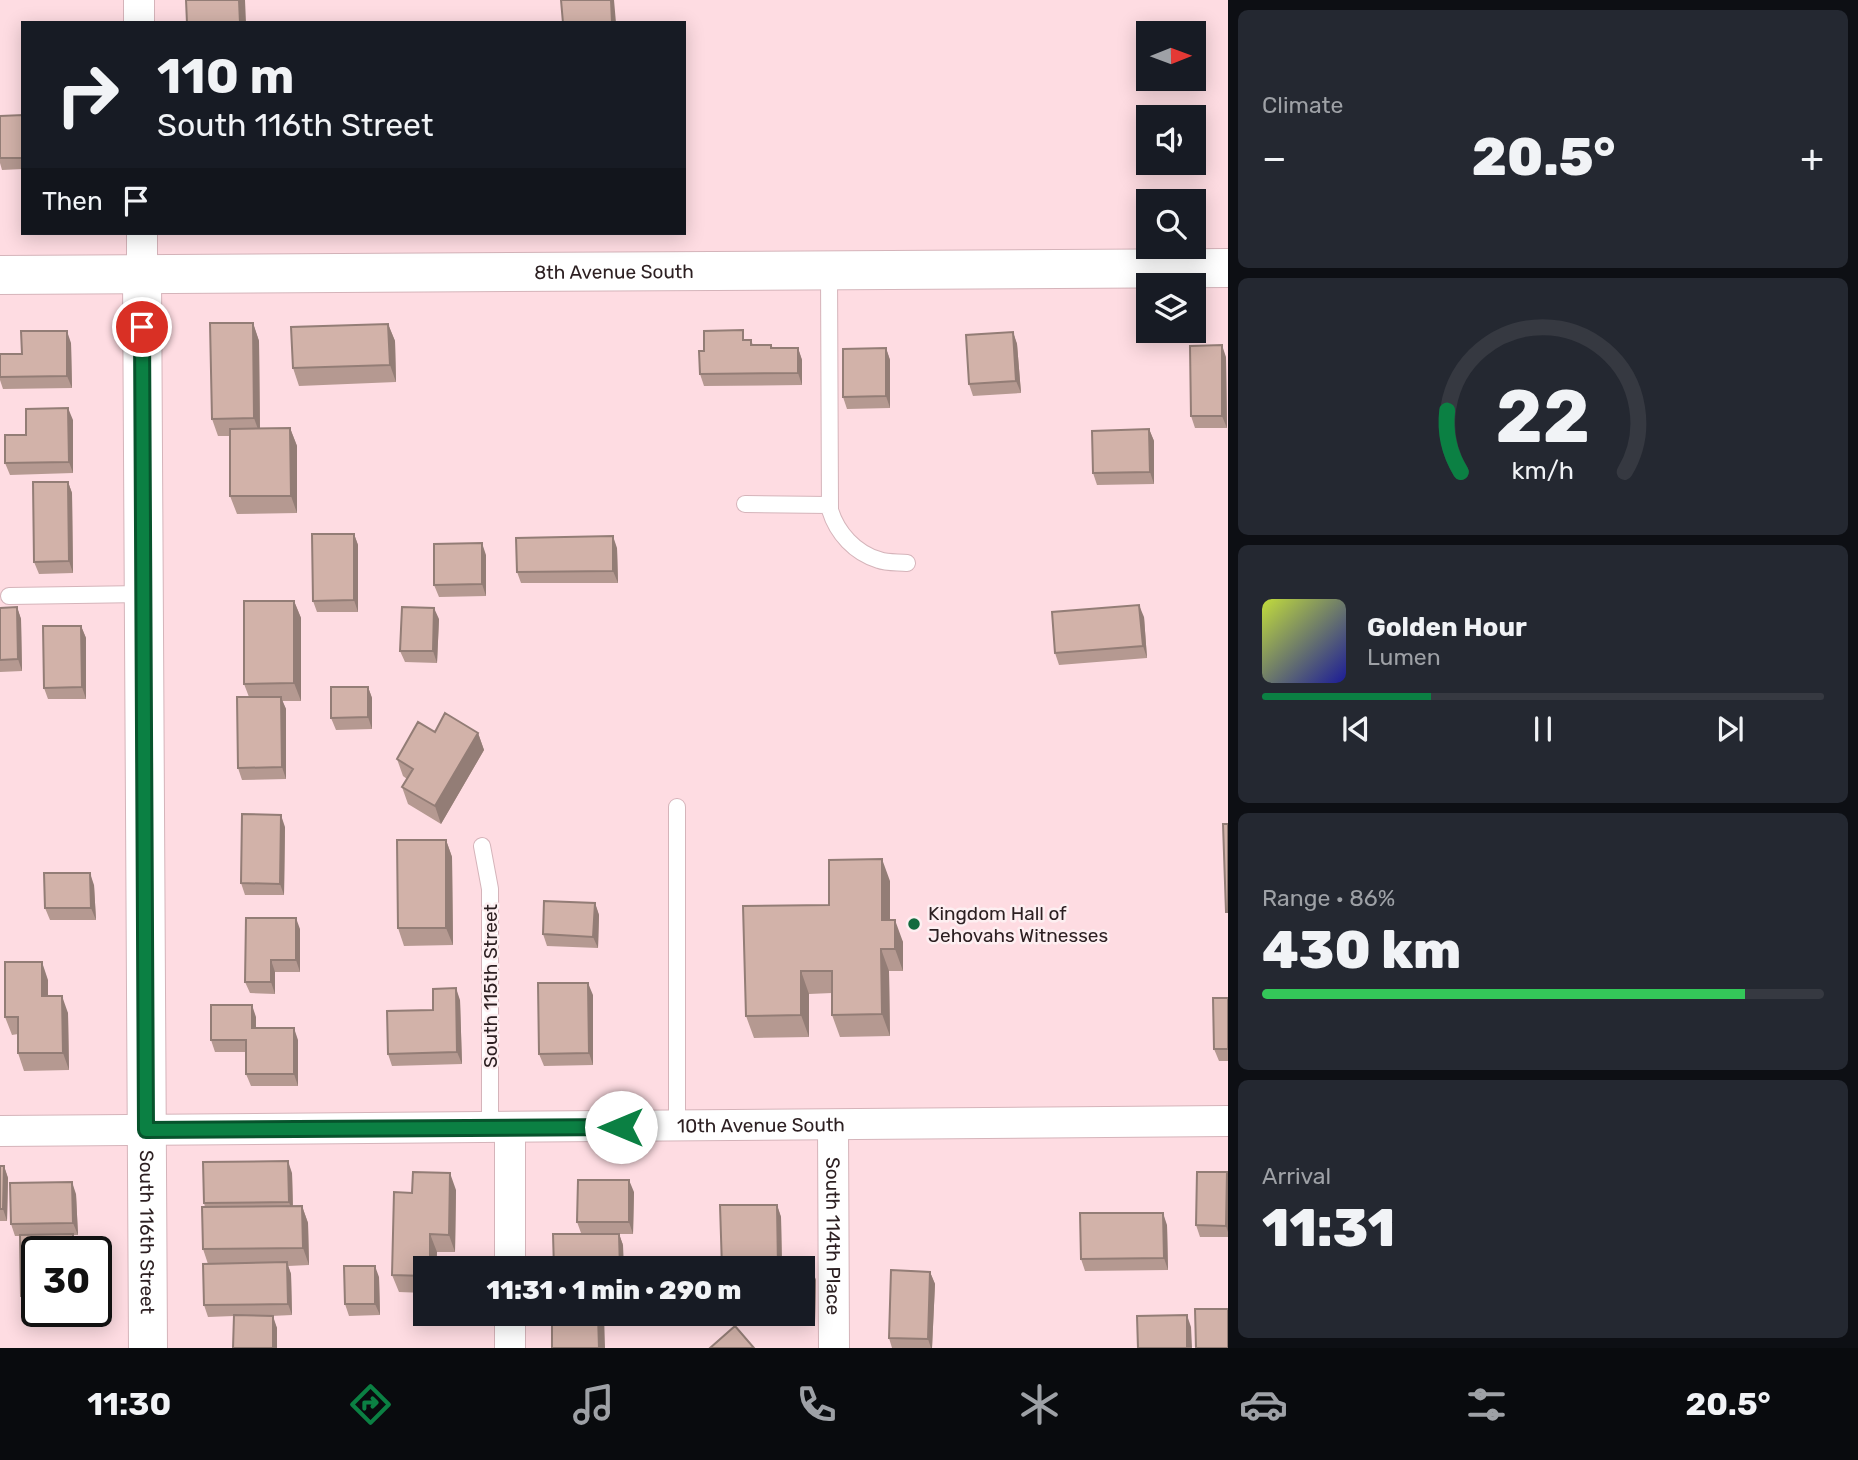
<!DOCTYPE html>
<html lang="en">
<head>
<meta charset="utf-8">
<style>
  :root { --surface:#171b24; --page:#242831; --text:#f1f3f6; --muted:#9ea1a6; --line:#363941; --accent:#0b8043 }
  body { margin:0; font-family:Rubik,sans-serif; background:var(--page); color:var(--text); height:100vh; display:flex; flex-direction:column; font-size:26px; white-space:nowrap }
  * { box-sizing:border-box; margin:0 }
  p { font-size:23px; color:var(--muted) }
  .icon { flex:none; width:38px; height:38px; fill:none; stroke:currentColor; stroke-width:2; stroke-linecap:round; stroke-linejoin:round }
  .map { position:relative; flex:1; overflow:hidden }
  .side { display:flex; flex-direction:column; gap:10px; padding:10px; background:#0d0f14; width:630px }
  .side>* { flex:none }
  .top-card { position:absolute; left:21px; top:21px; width:665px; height:214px; border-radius:0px; box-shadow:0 4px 18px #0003; background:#171b24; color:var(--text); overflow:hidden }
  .needle { width:46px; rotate:89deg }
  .controls { position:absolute; left:1136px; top:21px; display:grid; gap:14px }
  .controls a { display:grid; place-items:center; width:70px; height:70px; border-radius:0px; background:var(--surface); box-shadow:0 4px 18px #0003; font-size:35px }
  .speed { position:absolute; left:21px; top:1236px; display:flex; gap:14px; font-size:35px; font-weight:700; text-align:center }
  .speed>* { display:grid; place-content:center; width:91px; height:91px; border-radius:50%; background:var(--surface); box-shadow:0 4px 18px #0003; line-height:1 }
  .speed .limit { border:4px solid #111; border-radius:10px; background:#fff; color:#111 }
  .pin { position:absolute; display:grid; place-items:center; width:60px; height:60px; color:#fff; margin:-30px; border:4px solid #fff; border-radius:50%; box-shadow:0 2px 7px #0007 }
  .me { position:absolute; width:77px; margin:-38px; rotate:270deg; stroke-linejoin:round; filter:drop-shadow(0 0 5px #0008) }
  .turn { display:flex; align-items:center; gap:24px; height:147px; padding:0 21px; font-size:32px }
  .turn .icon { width:91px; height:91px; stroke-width:2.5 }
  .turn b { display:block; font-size:49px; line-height:60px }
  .then { display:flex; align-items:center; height:66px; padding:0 21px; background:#0003; gap:14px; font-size:26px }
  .big { font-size:52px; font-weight:800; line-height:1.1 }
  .side .tile { flex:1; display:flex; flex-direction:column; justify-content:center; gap:10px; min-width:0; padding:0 24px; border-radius:10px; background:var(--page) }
  .side .dial { align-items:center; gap:0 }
  .dial svg { height:182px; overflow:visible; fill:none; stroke:var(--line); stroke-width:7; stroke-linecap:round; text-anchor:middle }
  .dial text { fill:var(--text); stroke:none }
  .song { display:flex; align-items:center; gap:21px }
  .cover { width:84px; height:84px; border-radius:10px; background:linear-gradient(135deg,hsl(70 70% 55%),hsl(240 70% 35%)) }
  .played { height:7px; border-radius:4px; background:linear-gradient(90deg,var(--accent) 30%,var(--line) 30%) }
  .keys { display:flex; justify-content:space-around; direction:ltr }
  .heat { display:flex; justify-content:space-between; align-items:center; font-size:38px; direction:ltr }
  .charge { height:10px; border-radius:5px; background:linear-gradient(90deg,#34c759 86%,var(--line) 0) }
  .trip { position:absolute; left:413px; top:1256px; width:402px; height:70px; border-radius:0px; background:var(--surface); box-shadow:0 4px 18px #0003; font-weight:800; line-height:70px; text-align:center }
  .tabs { display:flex; height:112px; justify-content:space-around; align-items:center; background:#090b0e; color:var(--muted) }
  .tabs .icon { width:49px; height:49px }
  .tabs .selected { color:var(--accent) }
  .tabs b { font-size:32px; color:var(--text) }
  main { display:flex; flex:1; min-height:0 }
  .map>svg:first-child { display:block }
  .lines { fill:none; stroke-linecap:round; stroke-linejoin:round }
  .lane-casing { stroke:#d5b4ba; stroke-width:18 }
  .street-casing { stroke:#d5b4ba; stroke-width:32 }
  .secondary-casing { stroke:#d5b4ba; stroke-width:40 }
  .lane { stroke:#fff; stroke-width:16 }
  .street { stroke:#fff; stroke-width:30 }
  .secondary { stroke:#fff; stroke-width:38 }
  .wall { fill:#b59991 }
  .shaded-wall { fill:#937d76 }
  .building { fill:#d2b2a9; stroke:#937d76; stroke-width:2 }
  .route-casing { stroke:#07532c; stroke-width:18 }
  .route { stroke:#0b8043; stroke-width:12 }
  .poi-dot { fill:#126b3e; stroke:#fdeff1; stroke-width:2.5 }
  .labels { text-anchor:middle; stroke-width:5; stroke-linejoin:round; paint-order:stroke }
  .street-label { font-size:19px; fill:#2d2022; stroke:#fdeff1 }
  .poi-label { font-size:19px; fill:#2d2022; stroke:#fdeff1; text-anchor:start }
</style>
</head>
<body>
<main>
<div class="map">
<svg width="1228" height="1348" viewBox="0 0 1228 1348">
  <rect width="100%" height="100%" fill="#fedce2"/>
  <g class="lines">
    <g class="lane-casing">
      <path id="lane" d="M829,270l1,240c7,23 25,43 49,50 8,3 19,2 28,3
        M745,504l84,1
        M9,596l134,-2
        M482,846l8,43v238
        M677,1126v-319"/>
    </g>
    <g class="street-casing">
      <g id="street">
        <path d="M139,0v23"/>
        <path d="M142,233v40"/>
        <path id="s1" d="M833,1126l1,222"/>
        <path d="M510,1127v142"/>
        <path id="s2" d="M0,1131l1228,-10"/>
        <path d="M510,1314v34"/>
      </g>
    </g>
    <g class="secondary-casing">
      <g id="secondary">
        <path id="s3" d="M142,273l6,1075"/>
        <path id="s4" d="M0,275l1228,-7"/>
      </g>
    </g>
    <use href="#lane" class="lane"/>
    <use href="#street" class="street"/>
    <use href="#secondary" class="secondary"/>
  </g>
  <path class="wall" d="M23,115v54l-21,1 -2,-7v-47z
    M253,323l6,18 1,88 30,-1 7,18v67l-60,1 -7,-18v-60h-12l-6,-17z
    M388,324l7,17 1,41 -97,4 -6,-18z
    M1013,332l4,12 4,49 -48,3 -4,-12z
    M746,340h5l2,5h18l2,3h25l4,12v25l-98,1 -4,-12 4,-23z
    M71,343l1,45 -69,1 -3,-9v-26h22z
    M886,348l4,12v48l-43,1 -4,-12z
    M1226,357l1,71h-32l-4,-12z
    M73,420v53l-63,2 -5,-12 21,-28z
    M1149,429l5,12v43l-57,1 -4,-12z
    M68,482l4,11 1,80 -34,1 -5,-12z
    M354,534l4,11v67h-41l-4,-11z
    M617,548l1,35h-97l-4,-11z
    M486,555v41l-47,1 -5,-12z
    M294,601l7,17v83h-19l4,8v70l-44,1 -4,-12 11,-71 -5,-13z
    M17,607l4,12 1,52 -22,1v-64z
    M1144,617l3,41 -88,7 -4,-12z
    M439,619l-2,44 -32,-1 -5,-11z
    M81,626l5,12v61h-38l-4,-11z
    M368,687l4,11v31l-36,1 -5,-12z
    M435,732l43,1 6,17 -43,74 -33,-20 -6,-17 5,-8 -4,-3 -6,-17z
    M285,827l-1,68h-39l-4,-12z
    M446,840l6,17 1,88 -49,1 -6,-18z
    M890,881v39l13,22v29h-14l1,65 -50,1 -8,-22v-22l-23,1v43l-55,1 -8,-22 83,-111z
    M94,885l2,35h-46l-5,-12z
    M595,903l4,12 -1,33 -51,-2 -4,-12z
    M300,929v43h-25v22l-25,-1 -5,-11z
    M48,980v16l20,17 1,57 -45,1 -6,-18v-19l-6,1 -7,-18z
    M593,995v70l-49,1 -5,-12z
    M1228,998v63h-9l-5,-12z
    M460,1000l2,64 -70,2 -4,-12 45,-44z
    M256,1017v11l42,12v46h-47l-5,-12v-22h-31l-4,-12z
    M0,1166h4l4,12 -1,43h-7z
    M292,1173l1,33h9l6,17 1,42 -21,1 3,8 1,41 -21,1 6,12v20h-44l1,-32 -26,1 -4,-12 4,-41 -5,-15 2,-42 -1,-4z
    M1228,1174v63h-28l-4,-12z
    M456,1190l-1,62h-18l-1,17h-11v24l-26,-1 -7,-17 20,-82z
    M634,1192l-1,42h-14l4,11 -11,-11 -31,-1 -4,-11z
    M76,1194l2,41h-5l4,11 -40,5v56h-11l-5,-11 -1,-60h-5l-4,-12z
    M720,1205h57l4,12 1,50 29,1 5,12 -1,42h-36l-2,-8h26v-45h-81z
    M1167,1225l1,45 -83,1 -4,-12z
    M930,1272l5,12 -3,64h-40l-3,-10z
    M379,1277l1,38 -31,1 -4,-12z"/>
  <path class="shaded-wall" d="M239,0h6l1,23h-6z
    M611,0h3l2,23h-4z
    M253,323l6,18 1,94 -6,-17z
    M388,324l7,17 1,41 -6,-17z
    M67,331l4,12 1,45 -5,-12z
    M1013,332l4,12 4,49 -5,-12z
    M1222,345l4,12 1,71 -5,-12z
    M798,348l4,12v25l-4,-12z
    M886,348l4,12v48l-4,-12z
    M68,408l5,12v53l-4,-11z
    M290,428l7,18v67l-6,-17z
    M1149,429l5,12v43l-4,-12z
    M68,482l4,11 1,80 -4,-12z
    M354,534l4,11v67l-4,-12z
    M613,536l4,12 1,35 -5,-12z
    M482,543l4,12v41l-4,-12z
    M294,601l7,17v83l-7,-18z
    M1139,605l5,12 3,41 -4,-12z
    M17,607l4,12 1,52 -4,-12z
    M434,608l5,11 -2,44 -4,-12z
    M81,626l5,12v61l-4,-12z
    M368,687l4,11v31l-4,-12z
    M281,697l5,12v70l-4,-12z
    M478,733l6,17 -43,74 -6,-18z
    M281,815l4,12 -1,68 -4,-11z
    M446,840l6,17 1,88 -7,-17z
    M882,859l8,22v61l-8,-22z
    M90,873l4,12 2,35 -5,-12z
    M595,903l4,12 -1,33 -5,-11z
    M296,918l4,11v43l-4,-12z
    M895,920l8,22v29l-8,-22z
    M881,949l8,22 1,65 -8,-22z
    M271,960l4,12v22l-4,-12z
    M42,962l6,18v33l-6,-17z
    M801,971l8,23v43l-8,-22z
    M588,983l5,12v70l-4,-12z
    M456,988l4,12 2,64 -5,-12z
    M62,996l6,17 1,57 -6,-17z
    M252,1005l4,12v23l-4,-12z
    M294,1028l4,12v46l-4,-12z
    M288,1161l4,12 1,41 -4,-12z
    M4,1166l4,12 -1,43 -4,-12z
    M1227,1172l1,2v58l-2,-6z
    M450,1173l6,17 -1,62 -6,-17z
    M629,1180l5,12 -1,42 -4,-12z
    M72,1182l4,12 2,41 -5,-12z
    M777,1205l4,12 1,52 -4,-2z
    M302,1206l6,17 1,42 -6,-17z
    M1163,1213l4,12 1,45 -4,-12z
    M73,1234l4,12v5h-4z
    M430,1234l7,18 -1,17h-6z
    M619,1234l4,11 1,24h-4z
    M287,1262l4,12 1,41 -4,-11z
    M375,1266l4,11 1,38 -5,-11z
    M811,1268l5,12 -1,42 -4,-12z
    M930,1272l5,12 -3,64h-1l-3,-9z
    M598,1314h6l1,34h-6z
    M1187,1315l4,12 1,21h-5z
    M273,1316l4,12v20h-4z"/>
  <path class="building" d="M186,0h53l1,23h-53z
    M561,0h50l1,23h-49z
    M23,115v43h-23v-42z
    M210,323h43l1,95 -42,1z
    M388,324l2,41 -97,3 -2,-41z
    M743,330v10h8v5h20v3h27v25l-98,1 -1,-23h5v-20z
    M21,331h46v45l-67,1v-23h22z
    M1013,332l3,49 -47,3 -3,-49z
    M1222,345v71h-31l-1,-70z
    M886,348v48l-43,1v-48z
    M68,408l1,54 -64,1v-28h21v-26z
    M290,428l1,68h-61v-67z
    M1149,429l1,43 -57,1 -1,-42z
    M33,482h35l1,79 -35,1z
    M312,534h42v66l-41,1z
    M613,536v35l-96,1 -1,-34z
    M482,543v41l-48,1v-41z
    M244,601h50v82l-50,1z
    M1139,605l4,41 -88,7 -3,-41z
    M17,607l1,52 -18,1v-52z
    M402,607l32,1 -1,43h-33z
    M43,626h38l1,61 -38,1z
    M331,687h37v30l-37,1z
    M237,697h44l1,70 -44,1z
    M445,713l33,20 -43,73 -33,-19 11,-18 -16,-10 21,-37 17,10z
    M242,814l39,1 -1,69 -39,-1z
    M1223,824h5v88h-2z
    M397,840h49v88h-48z
    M882,859v61h13v29h-14l1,65 -50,1v-44h-31v44l-55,1 -3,-110 86,-1v-45z
    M44,873h46l1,35h-46z
    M544,901l51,2 -2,34 -50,-3z
    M246,918h50v42h-25v22h-26z
    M5,962h37v34h20l1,57h-45v-36h-13z
    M538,983h50l1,70 -50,1z
    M456,988l1,64 -69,2 -1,-43 46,-1v-21z
    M1213,998h15v51h-14z
    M211,1005h41v23h42v46h-48v-34h-35z
    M288,1161l1,41 -85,1 -1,-41z
    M0,1166h4l-1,43h-3z
    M413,1172l37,1 -1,62 -19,-1v35h-5v7l-33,-1 2,-83 18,1z
    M1197,1172h30l-1,54 -30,-1z
    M578,1180h51v42h-52z
    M72,1182l1,41 -62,1 -1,-41z
    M720,1205h57l1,62 -56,1z
    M302,1206l1,42 -100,1 -1,-42z
    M1080,1213h83l1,45 -83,1z
    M73,1234v17h-36v44l-16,1 -1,-61z
    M553,1234h66l1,35h-66z
    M287,1262l1,42 -84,1 -1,-41z
    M344,1266h31v38h-30z
    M776,1267l35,1v42h-8v-41h-27z
    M891,1270l39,2 -2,67 -39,-1z
    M1195,1309h33v39h-32z
    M552,1314h46l1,34h-47z
    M234,1315l39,1v32h-40z
    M1187,1315v33h-49l-1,-32z
    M735,1326l19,22h-44z"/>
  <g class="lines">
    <g class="route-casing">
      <path id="route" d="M142,327l4,803 475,-3"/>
    </g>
    <use href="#route" class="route"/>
  </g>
  <circle class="poi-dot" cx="914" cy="924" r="7"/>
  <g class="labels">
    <g class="street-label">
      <text dy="7" stroke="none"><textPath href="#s4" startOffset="614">8th Avenue South</textPath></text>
      <text transform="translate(490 986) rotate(-90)" y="7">South 115th Street</text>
      <text dy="7" stroke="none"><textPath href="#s2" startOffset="761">10th Avenue South</textPath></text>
      <text dy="7" stroke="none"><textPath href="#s3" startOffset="959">South 116th Street</textPath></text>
      <text dy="7" stroke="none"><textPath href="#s1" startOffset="110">South 114th Place</textPath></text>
    </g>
    <g class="poi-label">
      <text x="928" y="920">Kingdom Hall of<tspan x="928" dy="22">Jehovahs Witnesses</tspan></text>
    </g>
  </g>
</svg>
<div class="controls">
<a><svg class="needle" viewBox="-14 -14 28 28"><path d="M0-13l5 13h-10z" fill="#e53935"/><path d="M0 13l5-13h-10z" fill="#9ea1a6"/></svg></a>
<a><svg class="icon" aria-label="sound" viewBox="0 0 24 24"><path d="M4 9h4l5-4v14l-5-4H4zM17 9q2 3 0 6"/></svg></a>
<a><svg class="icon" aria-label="search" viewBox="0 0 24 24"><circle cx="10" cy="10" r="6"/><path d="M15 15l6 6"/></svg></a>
<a><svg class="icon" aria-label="layers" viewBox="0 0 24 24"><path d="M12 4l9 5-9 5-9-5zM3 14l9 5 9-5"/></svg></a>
</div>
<div class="speed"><div class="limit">30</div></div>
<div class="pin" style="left:142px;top:327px;background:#d93025"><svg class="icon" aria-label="arrive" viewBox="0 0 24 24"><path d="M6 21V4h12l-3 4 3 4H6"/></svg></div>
<svg class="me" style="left:621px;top:1127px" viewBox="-20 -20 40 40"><circle r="19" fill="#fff"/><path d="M0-13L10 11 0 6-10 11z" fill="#0b8043"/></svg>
<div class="trip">11:31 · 1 min · 290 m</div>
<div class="top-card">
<div class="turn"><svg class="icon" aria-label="right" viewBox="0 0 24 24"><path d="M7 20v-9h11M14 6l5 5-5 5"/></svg><div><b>110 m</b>South 116th Street</div></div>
<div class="then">Then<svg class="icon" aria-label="arrive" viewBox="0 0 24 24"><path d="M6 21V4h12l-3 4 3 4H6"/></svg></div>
</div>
</div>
<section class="side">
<div class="tile"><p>Climate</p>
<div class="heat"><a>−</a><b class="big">20.5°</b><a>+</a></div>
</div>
<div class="tile dial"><svg viewBox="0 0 100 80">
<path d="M14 69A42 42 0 1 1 86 69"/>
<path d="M14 69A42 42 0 0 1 8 42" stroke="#0b8043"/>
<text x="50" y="56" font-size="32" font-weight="700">22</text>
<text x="50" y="72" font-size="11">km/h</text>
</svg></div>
<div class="tile">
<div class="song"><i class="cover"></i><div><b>Golden Hour</b><p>Lumen</p></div></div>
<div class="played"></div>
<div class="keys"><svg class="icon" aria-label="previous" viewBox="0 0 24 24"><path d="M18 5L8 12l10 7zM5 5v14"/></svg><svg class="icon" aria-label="pause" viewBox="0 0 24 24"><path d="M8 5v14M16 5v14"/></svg><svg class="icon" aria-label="next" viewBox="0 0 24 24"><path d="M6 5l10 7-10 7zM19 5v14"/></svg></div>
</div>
<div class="tile"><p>Range · 86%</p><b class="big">430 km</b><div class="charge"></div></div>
<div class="tile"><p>Arrival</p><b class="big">11:31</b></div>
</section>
</main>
<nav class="tabs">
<b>11:30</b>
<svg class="icon selected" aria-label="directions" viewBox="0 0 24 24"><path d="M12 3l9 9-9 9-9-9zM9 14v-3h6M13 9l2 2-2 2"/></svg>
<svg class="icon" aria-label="music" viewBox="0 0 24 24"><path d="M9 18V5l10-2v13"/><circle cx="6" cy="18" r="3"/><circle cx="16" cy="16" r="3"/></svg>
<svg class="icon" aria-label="phone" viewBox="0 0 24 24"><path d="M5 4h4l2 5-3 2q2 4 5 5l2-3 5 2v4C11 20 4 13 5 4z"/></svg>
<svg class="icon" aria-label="climate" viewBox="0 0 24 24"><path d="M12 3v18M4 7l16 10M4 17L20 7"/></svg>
<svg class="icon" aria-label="car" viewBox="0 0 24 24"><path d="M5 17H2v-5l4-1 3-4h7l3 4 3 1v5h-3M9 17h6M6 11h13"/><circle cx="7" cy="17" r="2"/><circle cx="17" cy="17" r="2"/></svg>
<svg class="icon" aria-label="filters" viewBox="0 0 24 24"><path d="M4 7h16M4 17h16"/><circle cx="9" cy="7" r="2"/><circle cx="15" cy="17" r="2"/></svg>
<b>20.5°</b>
</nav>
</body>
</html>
